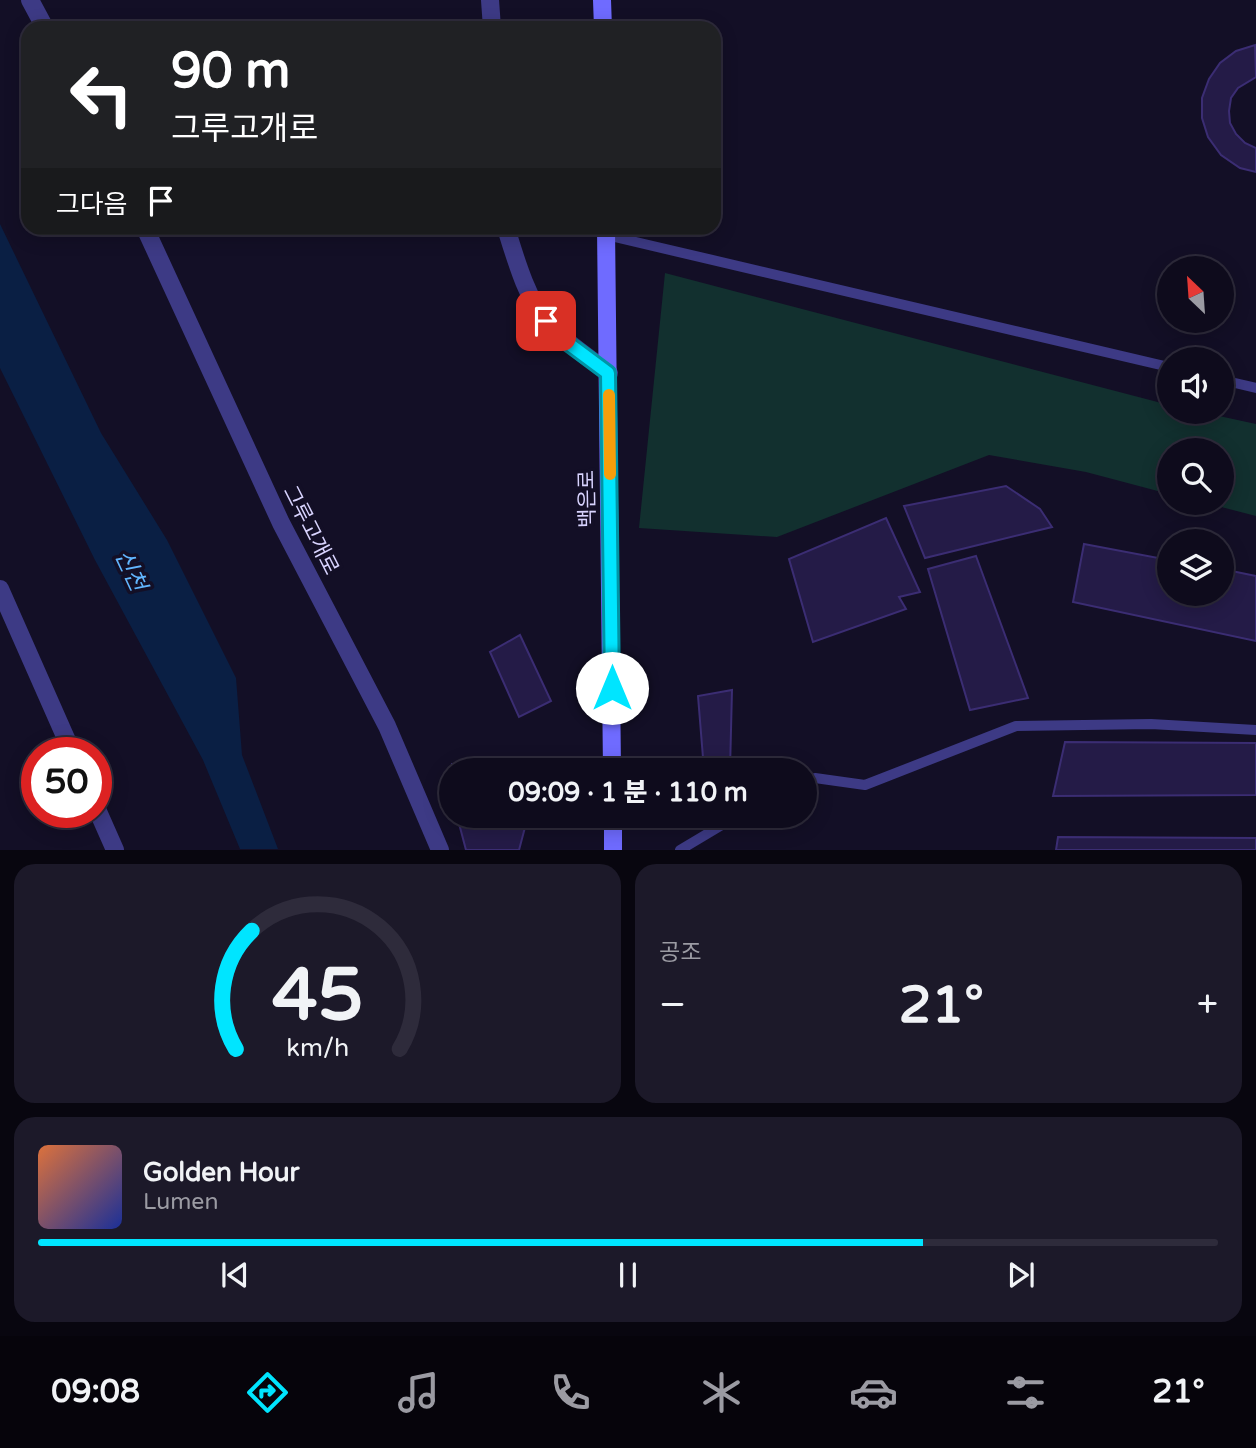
<!DOCTYPE html>
<html lang="ko">
<head>
<meta charset="utf-8">
<style>
  :root { --surface:#0e0b1c; --page:#1c1929; --text:#f1f3f6; --muted:#9b9ba3; --line:#2e2b3b; --accent:#00e5ff }
  body { margin:0; font-family:"Varela Round","Noto Sans KR",sans-serif; background:var(--page); color:var(--text); height:100vh; display:flex; flex-direction:column; font-size:26px; white-space:nowrap }
  * { box-sizing:border-box; margin:0 }
  p { font-size:23px; color:var(--muted) }
  .icon { flex:none; width:38px; height:38px; fill:none; stroke:currentColor; stroke-width:2; stroke-linecap:round; stroke-linejoin:round }
  .map { position:relative; height:850px; overflow:hidden }
  .panel { display:flex; flex-direction:column; gap:14px; padding:14px; background:#08060f; flex:1 }
  .panel>* { flex:none }
  .guide { position:absolute; left:21px; top:21px; width:700px; height:214px; border-radius:21px; box-shadow:0 4px 18px #0003,0 0 0 2px var(--line); background:#202124; color:#fff; overflow:hidden }
  .needle { width:46px; rotate:335deg }
  .buttons { position:absolute; left:1157px; top:256px; display:grid; gap:14px }
  .buttons a { display:grid; place-items:center; width:77px; height:77px; border-radius:50%; background:var(--surface); box-shadow:0 4px 18px #0003,0 0 0 2px var(--line); font-size:35px }
  .speed { position:absolute; left:21px; top:737px; display:flex; gap:14px; font-size:35px; font-weight:700; text-align:center }
  .speed>* { display:grid; place-content:center; width:91px; height:91px; border-radius:50%; background:var(--surface); box-shadow:0 4px 18px #0003,0 0 0 2px var(--line); line-height:1 }
  .speed .limit { border:10px solid #d22; background:#fff; color:#111 }
  .pin { position:absolute; display:grid; place-items:center; width:60px; height:60px; color:#fff; margin:-30px; border-radius:14px; box-shadow:0 4px 10px #0006 }
  .me { position:absolute; width:77px; margin:-38px; rotate:0deg; stroke-linejoin:round; filter:drop-shadow(0 0 5px #0008) }
  .turn { display:flex; align-items:center; gap:24px; height:147px; padding:0 35px; font-size:32px }
  .turn .icon { width:91px; height:91px; stroke-width:2.5 }
  .turn b { display:block; font-size:49px; line-height:60px }
  .then { display:flex; align-items:center; height:66px; padding:0 35px; background:#0003; gap:14px; font-size:26px }
  .big { font-size:52px; font-weight:800; line-height:1.1 }
  .panel .card { flex:1; display:flex; flex-direction:column; justify-content:center; gap:10px; min-width:0; padding:0 24px; border-radius:21px; background:var(--page) }
  .panel .dial { align-items:center; gap:0 }
  .dial svg { height:182px; overflow:visible; fill:none; stroke:var(--line); stroke-width:7; stroke-linecap:round; text-anchor:middle }
  .dial text { fill:var(--text); stroke:none }
  .song { display:flex; align-items:center; gap:21px }
  .cover { width:84px; height:84px; border-radius:10px; background:linear-gradient(135deg,hsl(20 70% 55%),hsl(230 70% 35%)) }
  .played { height:7px; border-radius:4px; background:linear-gradient(90deg,var(--accent) 75%,var(--line) 75%) }
  .keys { display:flex; justify-content:space-around; direction:ltr }
  .heat { display:flex; justify-content:space-between; align-items:center; font-size:38px; direction:ltr }
  .panel .tiles { flex:1; display:grid; gap:14px; grid-template-columns:1fr 1fr }
  .card:last-child { grid-column:span 2 }
  .trip { position:absolute; left:439px; top:758px; width:378px; height:70px; border-radius:35px; background:var(--surface); box-shadow:0 4px 18px #0003,0 0 0 2px var(--line); font-weight:800; line-height:70px; text-align:center }
  .tab-bar { display:flex; height:112px; justify-content:space-around; align-items:center; background:#06040b; color:var(--muted) }
  .tab-bar .icon { width:49px; height:49px }
  .tab-bar .on { color:var(--accent) }
  .tab-bar b { font-size:32px; color:var(--text) }
  .map>svg:first-child { display:block }
  .green { fill:#12302f }
  .water { fill:#0a1f44 }
  .building { fill:#241b47; stroke:#3b2d73; stroke-width:2 }
  .lines { fill:none; stroke-linecap:round; stroke-linejoin:round }
  .service { stroke:#3d3a85; stroke-width:10 }
  .minor { stroke:#3d3a85; stroke-width:18 }
  .secondary { stroke:#6f6bff; stroke-width:18 }
  .route-casing { stroke:#0095a6; stroke-width:18 }
  .route { stroke:#00e5ff; stroke-width:12 }
  .slow { stroke:#f59e0b; stroke-width:12 }
  .labels { text-anchor:middle; stroke-width:7; stroke-linejoin:round; paint-order:stroke }
  .street-label { font-size:21px; fill:#d9d4ff; stroke:#130f26 }
  .water-label { font-size:23px; font-style:italic; fill:#62b6ff; stroke:#130f26 }
</style>
</head>
<body>
<div class="map">
<svg width="1256" height="850" viewBox="0 0 1256 850">
  <rect width="100%" height="100%" fill="#130f26"/>
  <path class="green" d="M665,273l504,132v6h27l60,13v92l-54,-14h20v-52h-53v44l-83,-22 -97,-17 -212,82 -138,-9z"/>
  <path class="water" d="M0,224l101,209 66,107 69,138 6,77 36,94h-38l-37,-89 -108,-200 -95,-192z"/>
  <path class="building" d="M1255,45l1,32 -18,11 -7,10 -2,13 1,12 6,11 9,9 11,5v24l-16,-4 -19,-13 -13,-18 -6,-19v-20l7,-19 11,-16 16,-12z
    M1006,486l34,23 12,18 -127,31 -21,-52z
    M886,518l34,74 -21,5 7,12 -93,33 -24,-83z
    M1084,544l85,16v33h53v-24l34,7v65l-183,-39z
    M976,556l52,142 -58,12 -42,-141z
    M520,635l31,66 -32,16 -29,-65z
    M732,690l-2,80h-26l-6,-74z
    M1065,742l191,1v52l-203,1z
    M452,764l26,3v3h-26z
    M457,816h71l-9,34h-53z
    M1058,837l198,1v12h-200z"/>
  <g class="lines">
    <path class="service" d="M606,235l563,132
      M1222,380l34,8
      M805,783l10,-5 50,7 151,-59 135,-2 105,6
      M680,850l57,-34"/>
    <path class="minor" d="M30,0l15,28
      M490,0l2,28
      M145,228l136,295 106,203 53,124
      M506,228c9,29 21,72 42,96 18,19 40,33 61,49
      M0,589l72,163
      M96,807l19,43"/>
    <path class="secondary" d="M602,0l1,28
      M606,228l6,542
      M613,816v34"/>
  </g>
  <g class="lines">
    <g class="route-casing">
      <path id="route" d="M546,321l19,20 43,32 4,315"/>
    </g>
    <use href="#route" class="route"/>
    <path class="slow" d="M609,395l1,79"/>
  </g>
  <g class="labels">
    <g class="street-label">
      <text transform="translate(587 499) rotate(-91)" y="7">백은로</text>
      <text transform="translate(311 530) rotate(63)" y="7">그루고개로</text>
    </g>
    <g class="water-label">
      <text transform="translate(131 570) rotate(65)" y="8">신천</text>
    </g>
  </g>
</svg>
<div class="buttons">
<a><svg class="needle" viewBox="-14 -14 28 28"><path d="M0-13l5 13h-10z" fill="#e53935"/><path d="M0 13l5-13h-10z" fill="#9b9ba3"/></svg></a>
<a><svg class="icon" aria-label="sound" viewBox="0 0 24 24"><path d="M4 9h4l5-4v14l-5-4H4zM17 9q2 3 0 6"/></svg></a>
<a><svg class="icon" aria-label="search" viewBox="0 0 24 24"><circle cx="10" cy="10" r="6"/><path d="M15 15l6 6"/></svg></a>
<a><svg class="icon" aria-label="layers" viewBox="0 0 24 24"><path d="M12 4l9 5-9 5-9-5zM3 14l9 5 9-5"/></svg></a>
</div>
<div class="speed"><div class="limit">50</div></div>
<div class="pin" style="left:546px;top:321px;background:#d93025"><svg class="icon" aria-label="arrive" viewBox="0 0 24 24"><path d="M6 21V4h12l-3 4 3 4H6"/></svg></div>
<svg class="me" style="left:612px;top:688px" viewBox="-20 -20 40 40"><circle r="19" fill="#fff"/><path d="M0-13L10 11 0 6-10 11z" fill="#00e5ff"/></svg>
<div class="trip">09:09 · 1 분 · 110 m</div>
<div class="guide">
<div class="turn"><svg class="icon" aria-label="left" viewBox="0 0 24 24"><path d="M17 20v-9H6M10 6l-5 5 5 5"/></svg><div><b>90 m</b>그루고개로</div></div>
<div class="then">그다음<svg class="icon" aria-label="arrive" viewBox="0 0 24 24"><path d="M6 21V4h12l-3 4 3 4H6"/></svg></div>
</div>
</div>
<section class="panel">
<div class="tiles">
<div class="card dial"><svg viewBox="0 0 100 80">
<path d="M14 69A42 42 0 1 1 86 69"/>
<path d="M14 69A42 42 0 0 1 21 17" stroke="#00e5ff"/>
<text x="50" y="56" font-size="32" font-weight="700">45</text>
<text x="50" y="72" font-size="11">km/h</text>
</svg></div>
<div class="card"><p>공조</p>
<div class="heat"><a>−</a><b class="big">21°</b><a>+</a></div>
</div>
<div class="card">
<div class="song"><i class="cover"></i><div><b>Golden Hour</b><p>Lumen</p></div></div>
<div class="played"></div>
<div class="keys"><svg class="icon" aria-label="previous" viewBox="0 0 24 24"><path d="M18 5L8 12l10 7zM5 5v14"/></svg><svg class="icon" aria-label="pause" viewBox="0 0 24 24"><path d="M8 5v14M16 5v14"/></svg><svg class="icon" aria-label="next" viewBox="0 0 24 24"><path d="M6 5l10 7-10 7zM19 5v14"/></svg></div>
</div>
</div>
</section>
<nav class="tab-bar">
<b>09:08</b>
<svg class="icon on" aria-label="directions" viewBox="0 0 24 24"><path d="M12 3l9 9-9 9-9-9zM9 14v-3h6M13 9l2 2-2 2"/></svg>
<svg class="icon" aria-label="music" viewBox="0 0 24 24"><path d="M9 18V5l10-2v13"/><circle cx="6" cy="18" r="3"/><circle cx="16" cy="16" r="3"/></svg>
<svg class="icon" aria-label="phone" viewBox="0 0 24 24"><path d="M5 4h4l2 5-3 2q2 4 5 5l2-3 5 2v4C11 20 4 13 5 4z"/></svg>
<svg class="icon" aria-label="climate" viewBox="0 0 24 24"><path d="M12 3v18M4 7l16 10M4 17L20 7"/></svg>
<svg class="icon" aria-label="car" viewBox="0 0 24 24"><path d="M5 17H2v-5l4-1 3-4h7l3 4 3 1v5h-3M9 17h6M6 11h13"/><circle cx="7" cy="17" r="2"/><circle cx="17" cy="17" r="2"/></svg>
<svg class="icon" aria-label="filters" viewBox="0 0 24 24"><path d="M4 7h16M4 17h16"/><circle cx="9" cy="7" r="2"/><circle cx="15" cy="17" r="2"/></svg>
<b>21°</b>
</nav>
</body>
</html>
